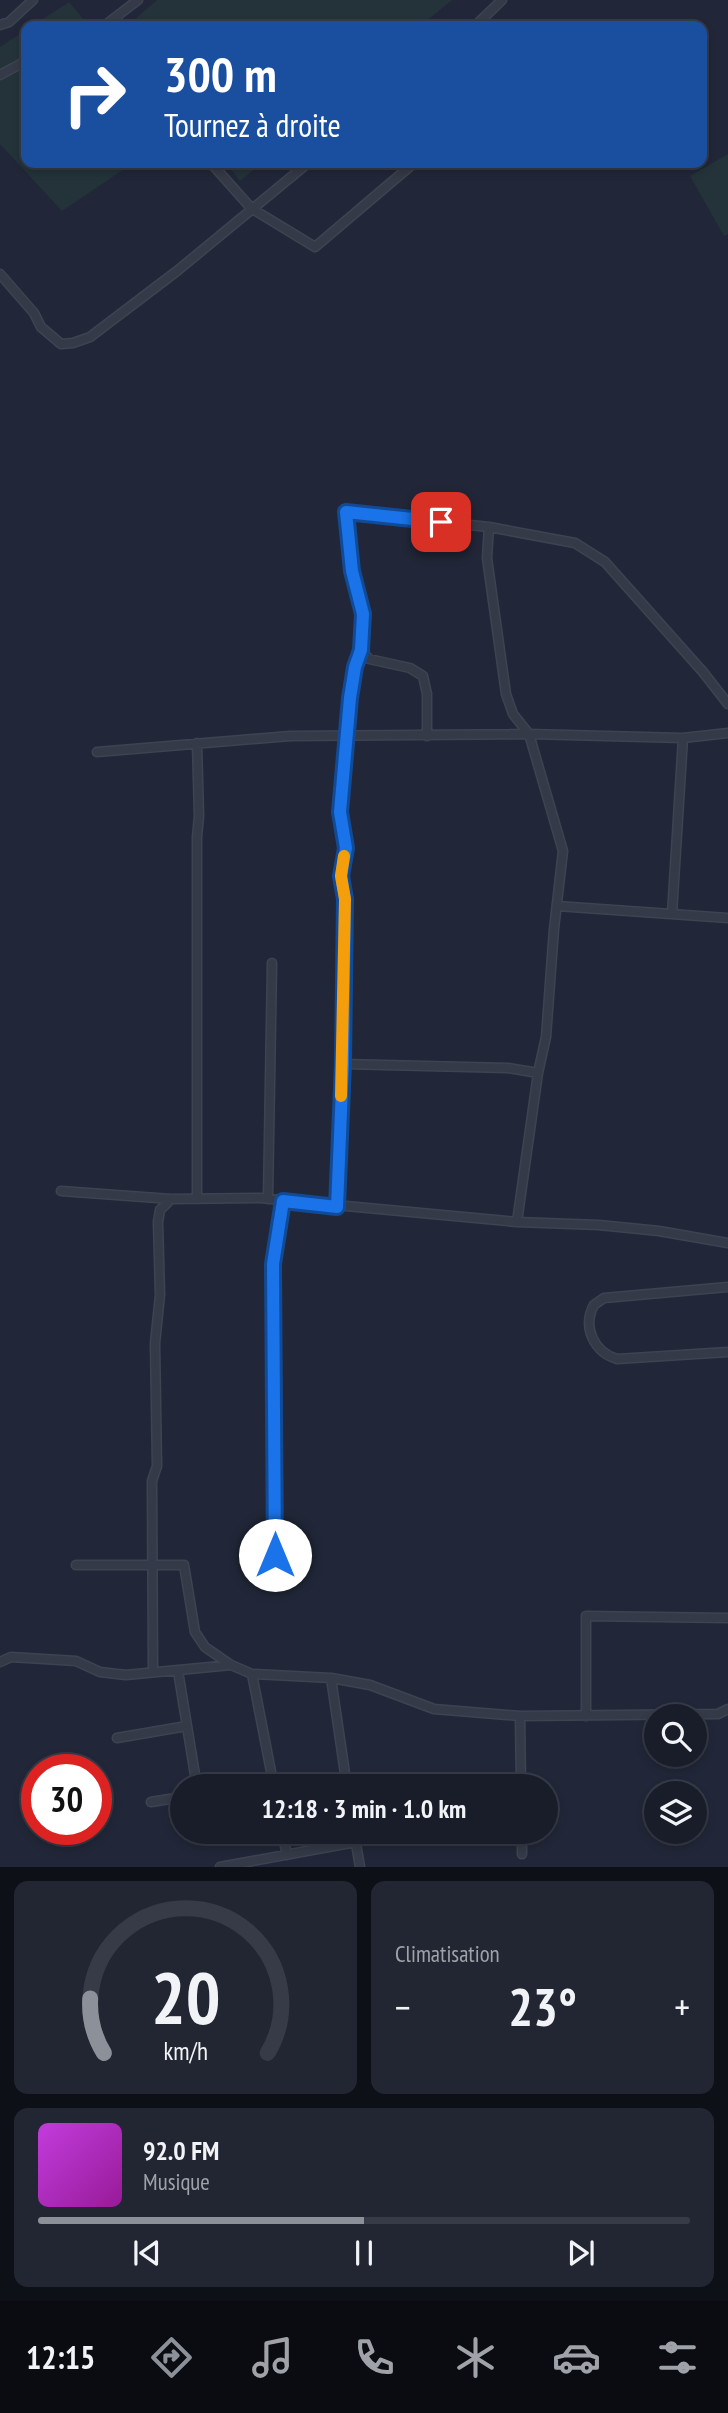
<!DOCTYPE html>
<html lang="fr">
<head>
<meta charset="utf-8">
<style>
  :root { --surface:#191d2a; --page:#222632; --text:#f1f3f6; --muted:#9fa2a8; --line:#373b47; --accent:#8c9099 }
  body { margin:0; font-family:"PT Sans Narrow",sans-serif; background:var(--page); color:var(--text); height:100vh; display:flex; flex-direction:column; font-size:26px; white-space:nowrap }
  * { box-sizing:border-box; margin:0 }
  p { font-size:23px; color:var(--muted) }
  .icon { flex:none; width:38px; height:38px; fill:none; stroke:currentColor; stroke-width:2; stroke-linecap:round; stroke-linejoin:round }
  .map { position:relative; height:1867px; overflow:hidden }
  .sheet { display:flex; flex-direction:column; gap:14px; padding:14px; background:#0e1017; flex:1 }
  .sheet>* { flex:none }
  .top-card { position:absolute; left:21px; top:21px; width:686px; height:147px; border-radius:14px; box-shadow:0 4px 10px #0003,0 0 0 2px var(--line); background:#1a4fa0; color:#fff; overflow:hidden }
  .controls { position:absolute; left:644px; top:1704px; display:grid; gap:14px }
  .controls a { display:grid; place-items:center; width:63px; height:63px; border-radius:50%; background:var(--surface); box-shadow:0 4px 10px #0003,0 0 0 2px var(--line); font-size:35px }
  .speed { position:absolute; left:21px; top:1754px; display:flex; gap:14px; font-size:35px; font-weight:700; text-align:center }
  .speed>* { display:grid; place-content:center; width:91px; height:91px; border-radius:50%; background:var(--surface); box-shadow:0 4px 10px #0003,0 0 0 2px var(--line); line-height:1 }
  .speed .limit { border:10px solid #d22; background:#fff; color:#111 }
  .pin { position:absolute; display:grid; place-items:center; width:60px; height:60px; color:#fff; margin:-30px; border-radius:14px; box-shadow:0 4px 10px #0006 }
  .me { position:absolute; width:77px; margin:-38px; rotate:0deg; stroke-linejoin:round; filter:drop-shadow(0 0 5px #0008) }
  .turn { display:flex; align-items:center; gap:24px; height:147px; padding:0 28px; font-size:32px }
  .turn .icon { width:91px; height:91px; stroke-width:2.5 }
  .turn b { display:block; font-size:49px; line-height:60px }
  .big { font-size:52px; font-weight:800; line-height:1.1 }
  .sheet .card { flex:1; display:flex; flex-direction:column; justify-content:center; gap:10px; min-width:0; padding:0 24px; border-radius:14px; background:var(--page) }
  .sheet .dial { align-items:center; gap:0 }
  .dial svg { height:182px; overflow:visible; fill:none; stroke:var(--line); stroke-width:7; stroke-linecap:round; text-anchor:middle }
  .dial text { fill:var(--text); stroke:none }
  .song { display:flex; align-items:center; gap:21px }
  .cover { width:84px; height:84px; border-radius:10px; background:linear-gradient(135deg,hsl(290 70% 55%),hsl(300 70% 35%)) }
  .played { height:7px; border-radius:4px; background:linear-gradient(90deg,var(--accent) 50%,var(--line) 50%) }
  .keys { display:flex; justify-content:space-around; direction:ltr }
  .heat { display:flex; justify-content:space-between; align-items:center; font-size:38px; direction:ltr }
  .sheet .tiles { flex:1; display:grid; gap:14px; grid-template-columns:1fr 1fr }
  .card:last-child { grid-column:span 2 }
  .trip { position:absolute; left:170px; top:1774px; width:388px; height:70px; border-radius:35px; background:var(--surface); box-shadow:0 4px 10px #0003,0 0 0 2px var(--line); font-weight:800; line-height:70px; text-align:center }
  .tab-bar { display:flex; height:112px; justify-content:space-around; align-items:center; background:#0a0c11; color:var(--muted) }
  .tab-bar .icon { width:49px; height:49px }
  .tab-bar .active { color:var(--accent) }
  .tab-bar b { font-size:32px; color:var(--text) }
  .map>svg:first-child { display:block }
  .green { fill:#233339 }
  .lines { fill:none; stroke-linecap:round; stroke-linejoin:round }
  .minor-casing { stroke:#3e4352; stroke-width:11 }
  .minor { stroke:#353a48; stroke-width:8 }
  .route-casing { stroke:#114b97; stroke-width:18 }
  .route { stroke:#1a73e8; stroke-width:12 }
  .slow { stroke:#f59e0b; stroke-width:12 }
</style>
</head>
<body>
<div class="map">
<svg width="728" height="1867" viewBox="0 0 728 1867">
  <rect width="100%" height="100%" fill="#212738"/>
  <path class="green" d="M157,0h295l-32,26h-293z
    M69,2l20,24h-57z
    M26,30v133h107l-71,48 -62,-67v-97z
    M728,154v80l-4,2 -34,-60z
    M226,163h36l-22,18z"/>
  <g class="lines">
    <g class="minor-casing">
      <path id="minor" d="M0,25l9,-3 24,-22
        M104,26l34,-26
        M475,26l27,-26
        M0,75l26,-14
        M211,163l40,45 64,39 99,-84
        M0,274l34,39 7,14 20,17 12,-1 17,-6 87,-66 131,-108
        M489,527l-2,31 19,136 7,20 16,20 34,117 -9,78 -8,108 -8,36 -21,149
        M361,650l8,9 41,9 13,8 4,18v42
        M197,743l2,73 -2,21v362
        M97,752l193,-16 239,-2 154,4 45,-5
        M557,906l171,12
        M672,914l11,-176
        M343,1064l165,4 30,5
        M61,1191l110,8 89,-1 257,24 82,3 60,6 69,12
        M268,1199l4,-236
        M336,1207l7,-143 2,-165 -4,-23 5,-29 -6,-35 10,-114 5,-31 6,-17 2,-36 -11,-43 -6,-59 143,15 86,16 30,19 98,110 25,32
        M728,1287l-124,11 -10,7c-12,22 0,47 23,54l111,-7
        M76,1565h108l11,67 10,15 26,18
        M274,1581l-1,-317 10,-63
        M0,1662l11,-5 65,4 24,11 26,3 105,-10 21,9 79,4 39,7 64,24 86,7 198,-2 10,-5
        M178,1671l19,116
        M153,1672l-1,-191 5,-15 -2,-123 5,-48 -2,-73 2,-12 11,-11
        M252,1674l22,113
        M331,1678l16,109
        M520,1716l1,71
        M586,1716v-100l142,2
        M117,1738l70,-12
        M151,1802l31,-5
        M282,1832l5,23
        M354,1832l6,35
        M522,1832v22
        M220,1867l136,-25"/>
    </g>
    <use href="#minor" class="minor"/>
  </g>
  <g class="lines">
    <g class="route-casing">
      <path id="route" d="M275,1555l-2,-291 10,-63 54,6 6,-143 2,-165 -4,-23 5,-28 -6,-36 10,-114 5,-31 6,-17 2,-36 -11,-43 -6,-59 95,10"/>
    </g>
    <use href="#route" class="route"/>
    <path class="slow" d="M341,1096l4,-197 -4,-23 3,-20"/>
  </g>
</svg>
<div class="controls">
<a><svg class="icon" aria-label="search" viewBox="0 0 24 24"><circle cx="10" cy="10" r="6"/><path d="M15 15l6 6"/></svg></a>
<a><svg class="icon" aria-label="layers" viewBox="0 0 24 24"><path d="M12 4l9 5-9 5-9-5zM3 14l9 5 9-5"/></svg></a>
</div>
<div class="speed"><div class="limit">30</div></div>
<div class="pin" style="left:441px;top:522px;background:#d93025"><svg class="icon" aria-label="arrive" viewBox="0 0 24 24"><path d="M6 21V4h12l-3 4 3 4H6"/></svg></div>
<svg class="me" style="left:275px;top:1555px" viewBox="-20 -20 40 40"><circle r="19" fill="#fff"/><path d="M0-13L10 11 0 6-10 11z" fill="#1a73e8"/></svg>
<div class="trip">12:18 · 3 min · 1.0 km</div>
<div class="top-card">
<div class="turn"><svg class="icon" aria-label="right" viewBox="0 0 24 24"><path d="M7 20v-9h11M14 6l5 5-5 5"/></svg><div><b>300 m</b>Tournez à droite</div></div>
</div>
</div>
<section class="sheet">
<div class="tiles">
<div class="card dial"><svg viewBox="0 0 100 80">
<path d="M14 69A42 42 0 1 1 86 69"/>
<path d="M14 69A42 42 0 0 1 8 45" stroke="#8c9099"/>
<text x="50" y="56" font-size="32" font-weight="700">20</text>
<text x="50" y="72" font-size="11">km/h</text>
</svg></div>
<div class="card"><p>Climatisation</p>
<div class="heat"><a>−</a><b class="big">23°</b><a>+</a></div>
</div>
<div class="card">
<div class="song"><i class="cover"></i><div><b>92.0 FM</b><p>Musique</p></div></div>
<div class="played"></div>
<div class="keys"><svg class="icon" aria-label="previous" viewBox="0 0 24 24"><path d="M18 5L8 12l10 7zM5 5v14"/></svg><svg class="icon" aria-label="pause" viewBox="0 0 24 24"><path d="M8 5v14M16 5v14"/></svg><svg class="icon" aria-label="next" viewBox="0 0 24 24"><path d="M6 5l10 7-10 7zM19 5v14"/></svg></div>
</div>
</div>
</section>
<nav class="tab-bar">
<b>12:15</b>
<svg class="icon active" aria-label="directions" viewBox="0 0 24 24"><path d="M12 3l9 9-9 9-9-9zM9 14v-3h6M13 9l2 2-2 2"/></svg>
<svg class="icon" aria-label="music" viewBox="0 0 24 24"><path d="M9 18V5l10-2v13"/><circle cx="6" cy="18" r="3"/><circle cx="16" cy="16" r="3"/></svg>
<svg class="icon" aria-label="phone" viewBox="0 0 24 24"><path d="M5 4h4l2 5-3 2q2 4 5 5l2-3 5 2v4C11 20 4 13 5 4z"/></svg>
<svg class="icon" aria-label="climate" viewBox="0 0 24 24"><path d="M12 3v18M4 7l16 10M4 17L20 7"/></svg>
<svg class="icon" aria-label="car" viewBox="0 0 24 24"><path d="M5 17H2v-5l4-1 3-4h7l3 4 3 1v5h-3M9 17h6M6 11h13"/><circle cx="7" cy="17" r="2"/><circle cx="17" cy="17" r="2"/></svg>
<svg class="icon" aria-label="filters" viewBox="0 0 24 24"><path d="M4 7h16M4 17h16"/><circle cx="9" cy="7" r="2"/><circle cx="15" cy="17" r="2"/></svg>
</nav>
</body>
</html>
